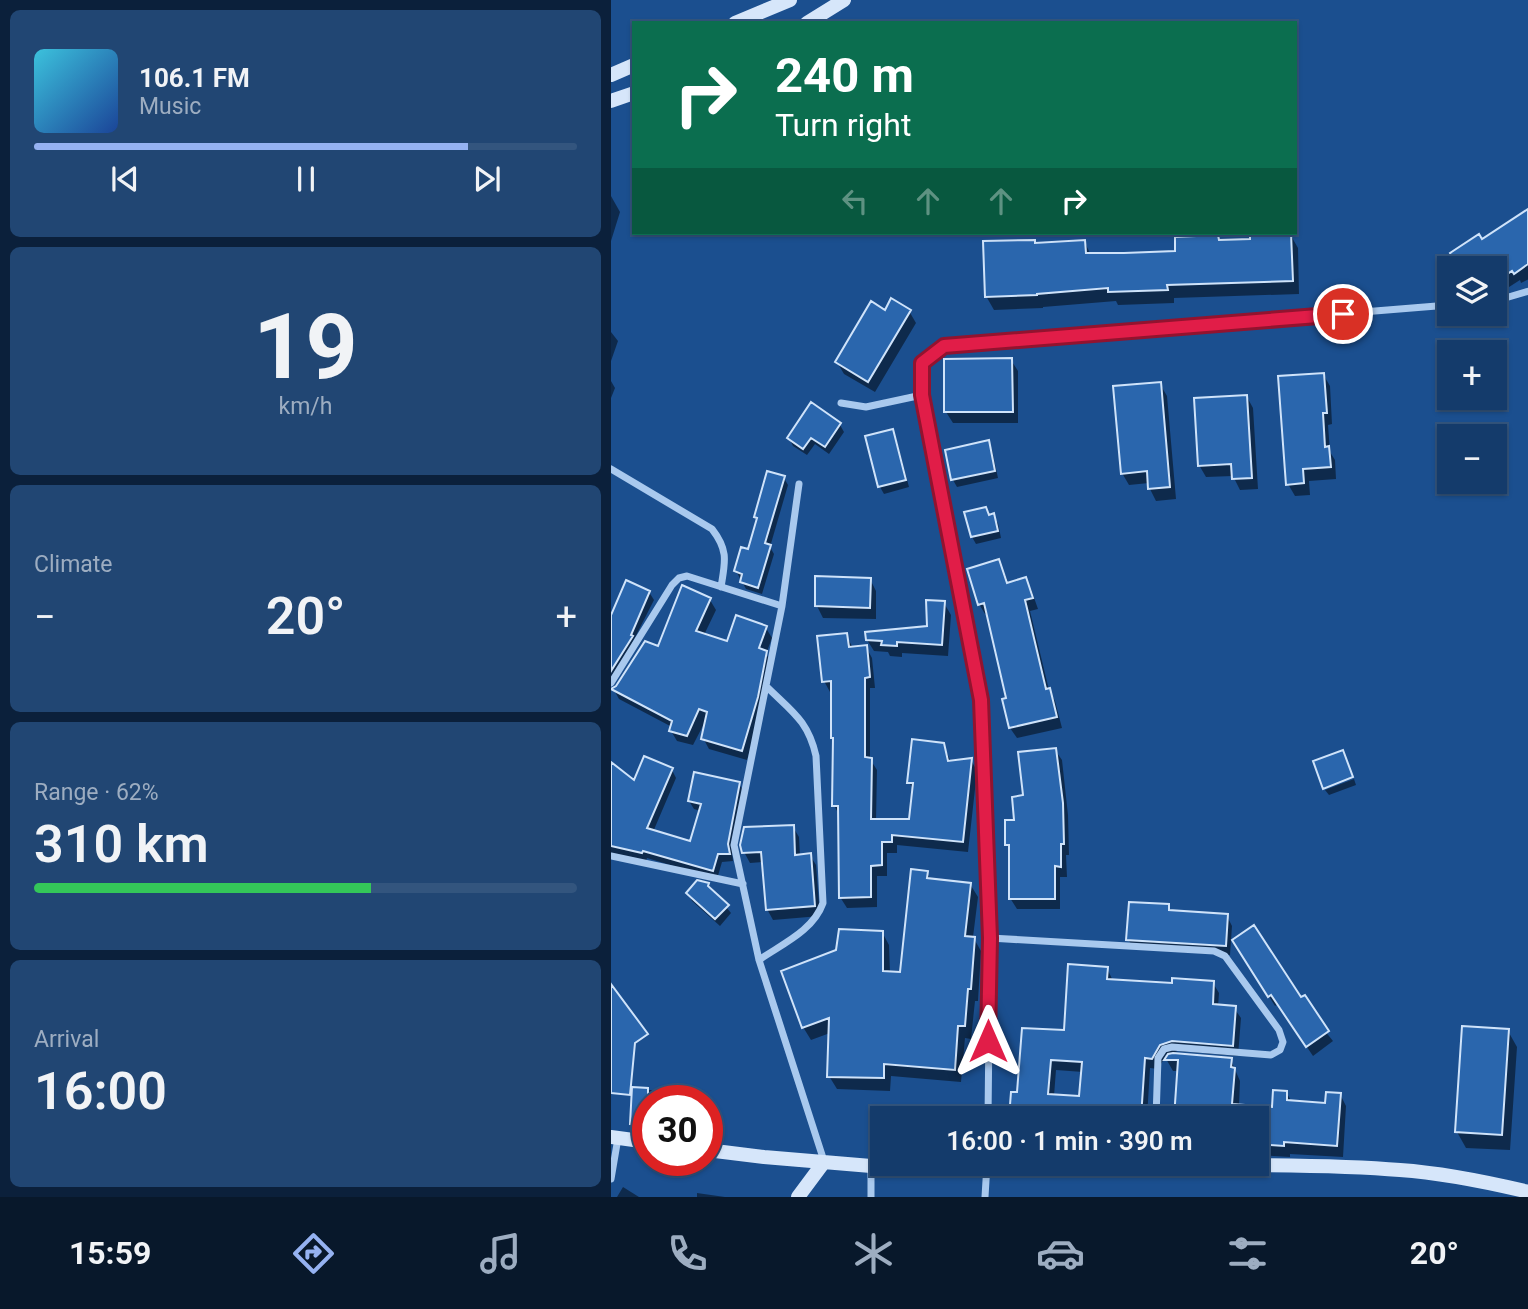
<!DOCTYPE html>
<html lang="en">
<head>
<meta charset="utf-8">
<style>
  :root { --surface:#143b6b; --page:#214673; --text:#f1f3f6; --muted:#9dadc1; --line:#33557e; --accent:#95b2f1 }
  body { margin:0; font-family:Roboto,sans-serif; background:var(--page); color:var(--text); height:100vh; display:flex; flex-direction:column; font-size:26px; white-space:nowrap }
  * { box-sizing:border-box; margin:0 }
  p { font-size:23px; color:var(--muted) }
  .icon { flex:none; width:38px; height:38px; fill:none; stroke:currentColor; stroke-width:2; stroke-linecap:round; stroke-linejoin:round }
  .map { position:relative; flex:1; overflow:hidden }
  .sheet { display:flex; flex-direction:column; gap:10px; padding:10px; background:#0b203b; width:611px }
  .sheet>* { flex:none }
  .banner { position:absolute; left:21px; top:21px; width:665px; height:214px; border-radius:0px; box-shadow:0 2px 5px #0004,0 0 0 2px var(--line); background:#0b6e4f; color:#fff; overflow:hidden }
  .buttons { position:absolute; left:826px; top:256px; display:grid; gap:14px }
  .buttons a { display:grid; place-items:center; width:70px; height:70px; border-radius:0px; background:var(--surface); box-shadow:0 2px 5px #0004,0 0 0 2px var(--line); font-size:35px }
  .speed { position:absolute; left:21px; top:1085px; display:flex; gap:14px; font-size:35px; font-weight:700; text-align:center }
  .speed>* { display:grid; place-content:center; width:91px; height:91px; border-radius:50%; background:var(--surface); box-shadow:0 2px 5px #0004,0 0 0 2px var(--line); line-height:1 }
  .speed .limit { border:10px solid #d22; background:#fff; color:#111 }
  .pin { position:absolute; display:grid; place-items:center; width:60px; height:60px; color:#fff; margin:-30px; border:4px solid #fff; border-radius:50%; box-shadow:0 2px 7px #0007 }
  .me { position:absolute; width:77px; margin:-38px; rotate:0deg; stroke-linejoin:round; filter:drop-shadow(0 0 5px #0008) }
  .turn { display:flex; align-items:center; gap:24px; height:147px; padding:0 28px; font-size:32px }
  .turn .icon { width:91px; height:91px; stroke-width:2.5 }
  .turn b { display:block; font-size:49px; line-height:60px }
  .lanes { display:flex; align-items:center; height:66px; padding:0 28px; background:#0003; justify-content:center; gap:35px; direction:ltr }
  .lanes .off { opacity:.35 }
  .big { font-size:52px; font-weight:600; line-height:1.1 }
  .sheet .tile { flex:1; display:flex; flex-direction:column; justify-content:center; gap:10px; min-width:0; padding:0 24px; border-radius:10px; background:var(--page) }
  .sheet .dial { align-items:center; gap:0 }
  .dial b { font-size:91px; line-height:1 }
  .song { display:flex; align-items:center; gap:21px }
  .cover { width:84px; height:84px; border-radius:10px; background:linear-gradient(135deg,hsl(190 70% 55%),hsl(220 70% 35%)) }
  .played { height:7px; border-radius:4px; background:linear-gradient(90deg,var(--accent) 80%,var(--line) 80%) }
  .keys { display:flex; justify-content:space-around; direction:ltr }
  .heat { display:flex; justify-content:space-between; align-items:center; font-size:38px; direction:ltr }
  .charge { height:10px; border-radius:5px; background:linear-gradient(90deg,#34c759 62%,var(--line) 0) }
  .trip { position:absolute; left:259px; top:1106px; width:399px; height:70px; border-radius:0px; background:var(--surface); box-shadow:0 2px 5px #0004,0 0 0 2px var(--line); font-weight:600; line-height:70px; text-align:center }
  .tabs { display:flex; height:112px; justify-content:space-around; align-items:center; background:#08182b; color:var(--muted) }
  .tabs .icon { width:49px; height:49px }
  .tabs .current { color:var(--accent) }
  .tabs b { font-size:32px; color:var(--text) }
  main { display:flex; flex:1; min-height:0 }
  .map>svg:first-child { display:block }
  .shadow { fill:#0007; fill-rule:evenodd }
  .building { fill:#2a66ad; stroke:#cfe3fa; stroke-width:2; fill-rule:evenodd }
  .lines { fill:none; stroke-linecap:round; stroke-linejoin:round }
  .street { stroke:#a9c9ee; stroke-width:7 }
  .secondary { stroke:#d6e6fa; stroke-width:14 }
  .route-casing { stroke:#92132f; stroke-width:18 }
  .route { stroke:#e11d48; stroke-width:12 }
</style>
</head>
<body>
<main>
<section class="sheet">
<div class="tile">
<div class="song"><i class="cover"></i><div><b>106.1 FM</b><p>Music</p></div></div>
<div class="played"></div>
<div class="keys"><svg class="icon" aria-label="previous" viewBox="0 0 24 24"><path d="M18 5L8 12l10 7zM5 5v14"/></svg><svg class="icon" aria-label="pause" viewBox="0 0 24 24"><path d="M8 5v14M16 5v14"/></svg><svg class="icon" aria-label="next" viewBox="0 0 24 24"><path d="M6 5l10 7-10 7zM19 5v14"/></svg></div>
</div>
<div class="tile dial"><b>19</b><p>km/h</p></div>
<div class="tile"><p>Climate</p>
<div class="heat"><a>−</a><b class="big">20°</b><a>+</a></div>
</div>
<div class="tile"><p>Range · 62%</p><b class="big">310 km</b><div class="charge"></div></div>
<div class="tile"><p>Arrival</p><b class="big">16:00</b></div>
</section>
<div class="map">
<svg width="918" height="1197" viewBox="0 0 918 1197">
  <rect width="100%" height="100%" fill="#1b4f8f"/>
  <path class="shadow" d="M0,196l9,16 -9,29z
    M918,211v68l-8,4 -1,-3 -25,16v-28l-13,-27z
    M679,234l8,14 1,46 -125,4v5l-56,2 -2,-4 -73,6v1l-49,2 -8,-14 50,-51 48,-4 7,14 86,-2 40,-16 4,5 31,-1z
    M298,311l7,12 -41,69 -31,-18 -7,-12 48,-50z
    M0,332l7,9 -7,20z
    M400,360l7,11v52h-65l-7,-11z
    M712,374l7,12 2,38 -4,1 2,27 5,8 1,19 -27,2 1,14 -15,1 -7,-12z
    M0,381l4,7 -4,10z
    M549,384l7,12 9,103 -20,2 -6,-12 -1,-6 -20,2 -7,-12z
    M636,397l6,11 5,81 -18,1 -7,-14 -27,1 -7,-12z
    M201,405l28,20 4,7 -15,22 -14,-10 -8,11 -14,-9 -4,-8z
    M281,431l4,7 13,49 -25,7 -4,-7 -13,-50z
    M377,442l4,8 6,28 -41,9 -4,-7 -6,-29z
    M173,478l4,7 -18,62 4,7 -12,40 -16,-5 -10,-18 14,-20 8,-29 -3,-5z
    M375,509l12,14 3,15 -25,6 -4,-7 -6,-23z
    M388,561l10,23 16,-5 6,10 7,20 -8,2 19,79 6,11 7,27 -45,10 -7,-10 -6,-27 5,-1 -21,-86h-3l-6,-10z
    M259,579l6,12v28l-53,-1 -6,-12z
    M38,592l5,8 -43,85v-66z
    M99,600l6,10 -12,25 24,8 38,-15 6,10 -6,16 6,9 -9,45 -16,52 -38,-11 -6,-11 5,-22 -15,29 -16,-4 -6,-10 1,-4 -53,-28 -5,-9z
    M333,603l7,12 -3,41 -46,-3v4l-12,-1 -2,-4 -14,-1 -7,-11 62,-13z
    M235,635l7,13 13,-1 6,11 3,30h-5v71l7,11 -1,51 35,-1 3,-29 -5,-9 34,-38 8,18 20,-2 6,11 -9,81 -71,-7v8h-10v23h-10v31l-30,1 -7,-11 -1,-82 -5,-10 -1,-113h-3l-6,-11z
    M444,750l7,10 6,55 1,40h-3l1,22h-7v32h-43l-7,-11v-48l-3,-5 18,-48z
    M0,764l23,19 38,-13 4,8 -23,54 38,11 10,-32 -7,-2 -5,-8 50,-17 5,8 -12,61 1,8 -11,1 -5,17 -70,-21 -1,3 -35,-8z
    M743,779l2,6 -27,10 -4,-5z
    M182,827l6,10 1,19 10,-1 6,10 4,51 -47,4 -6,-11 -4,-47 -13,1 -6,-11z
    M316,873l4,7 39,4 8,13 -5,40 8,14 -3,50h-3l-4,38 -6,-1 -4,44 -70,-6 -1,15 -53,-2 -8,-13 1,-43 -19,7 -8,-13 79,-95 7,13 1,28 12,1z
    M97,885l23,28 -11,13 -28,-25 -4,-8z
    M557,906l4,6 55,4 5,10 -2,29 -96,-6 -6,-10z
    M629,950l60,50 33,41 -20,15 -35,-52 -3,2z
    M496,968l6,13 60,4 40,-2 6,10 -1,14 16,1 7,10 -3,38 -60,-5 -14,5 67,4 9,21 -1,25 34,2 13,-16 6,10 35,3 13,-11 6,12 -3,51 -53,-3v3l-33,-2v-37h-81l3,-47h-6l-8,-14 -7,12 -8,-1 -3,50h-136l2,-24h6l46,-62zM445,1070l27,2 -2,26 -27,-2z
    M897,1031l9,16 -7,103 -44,-2 -9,-16z
    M23,1089l47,3 5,9h-38v35h-9l-7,-12z
    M12,1187l16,10h-22z
    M86,1193l28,4h-28z"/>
  <path class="building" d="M917,209v55l-14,10 -2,-3 -17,11v-14h-36l-9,-15 29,-19 3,5z
    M680,233l2,48 -126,4 1,5 -60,2v-4l-71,6v1l-52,2 -2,-56 52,-1v3l50,-3 1,13h38l51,-2v-14l43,-2 1,5 31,-1v-4z
    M280,298l20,12 -43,72 -33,-20 36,-61 14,9z
    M401,358l1,54h-69v-53z
    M713,373l3,40h-4l2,34 4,-1 2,21 -28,2 1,14 -18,2 -8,-109z
    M550,382l9,105 -22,2 -1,-18 -26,3 -8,-88z
    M636,395l5,83 -20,1 -1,-15 -33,2 -4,-68z
    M200,402l30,21 -16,24 -14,-9 -8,11 -16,-11z
    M282,429l13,51 -28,7 -13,-51z
    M378,440l6,31 -44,9 -6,-30z
    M156,471l18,5 -20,67 6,2 -13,43 -18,-6 2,-8 -8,-3 7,-24 7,2 9,-31 -3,-1z
    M375,507l3,8 5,-2 4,18 -27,6 -7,-25z
    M388,559l8,24 19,-6 7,21 -8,2 21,89 4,-1 7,29 -48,11 -7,-29 4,-1 -22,-95 -6,2 -11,-36z
    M204,576l56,2 -1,30 -55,-2z
    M15,580l24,11 -19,44 2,1 -22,35v-56z
    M71,585l29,13 -15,33 31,10 9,-26 31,11 -8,22 8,3 -9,46 -16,54 -41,-12 6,-27 -8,-3 -12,27 -18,-5 3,-10 -61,-32 5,-3 29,-45 13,5z
    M315,600l19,1 -3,44 -45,-3v4l-16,-1 1,-4 -16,-1 -1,-8 62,-6z
    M236,633l2,14 18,-2 3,32 -5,1v79l7,1 -1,61h38l4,-36h-6l5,-44 32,4 4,18 24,-3 -9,84 -71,-7v7h-10v23l-11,1v31l-32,1 -1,-92h-6l1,-68h-2v-57l-9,1 -5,-46z
    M445,748l7,55 1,41h-3v23l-6,-1v33h-46v-54h-4v-25h9l-2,-23 11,-2 -5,-43z
    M732,750l10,27 -30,12 -10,-28z
    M33,756l29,12 -26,60 43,13 11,-37 -13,-3 6,-29 46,10 -12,62 2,10h-12l-5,17 -70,-20 -1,2 -31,-7v-84l23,18z
    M183,825l1,30 16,-2 4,53 -49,4 -5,-58 -19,1 -2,-8 4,-18z
    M300,869l17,2 -1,7 44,5 -6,53 10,1 -4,52h-3l-3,37h-7l-3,44 -71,-6v14l-57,-1 2,-59 -27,10 -21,-57 55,-21 3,-21 44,2v40l17,1z
    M86,880l12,3 -1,3 21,19 -14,14 -29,-26z
    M518,902l40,2v6l59,4 -2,32 -100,-6z
    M643,925l47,72 4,-2 24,36 -23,16 -35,-52 -3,2 -36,-57z
    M457,964l40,3 -1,12 65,4v-5l42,3 -1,23 23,2 -3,40 -61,-5 -12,4 -8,14 -7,-1 -4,60h-132l2,-26h6l5,-64 42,2zM440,1060l31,2 -3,34 -31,-2z
    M0,984l37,50 -13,9 -5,52 -19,-2z
    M851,1026l47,3 -7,106 -47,-3z
    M562,1053l59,5 -1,9 4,1 -3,36 40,3 1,-17 14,1v9l38,3 1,-11 15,1 -4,53 -53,-4v4l-27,-2v-26h-83l4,-58h-14l4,-6z
    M21,1087l16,1v37l-18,-1z"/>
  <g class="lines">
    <path class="street" d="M884,301l34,-10
      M230,403l25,4 56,-12
      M0,469l101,60c17,22 13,33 9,58
      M188,484l-17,122 -48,239 25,115 65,201
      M0,683l61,-98 7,-7 8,-2 95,30
      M0,856l132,28
      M379,938l224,13 11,5 54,74 4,12 -3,8 -9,5 -99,-8 -8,2 -6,9 -2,60
      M148,960c23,-16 54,-29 64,-57l-7,-147c-8,-36 -25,-45 -50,-70
      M377,1118l2,-180 -9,-238 -59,-305v-32l22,-17 505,-41
      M0,1179l7,-41
      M260,1197v-31
      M374,1197l2,-33"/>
    <path class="secondary" d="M124,23l55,-23
      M196,23l37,-23
      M0,75l23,-10
      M0,101l23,-8
      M0,1137l37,5
      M96,1150l57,7 107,9 98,-2
      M393,1164l83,2 27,-2
      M589,1164c67,2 133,0 200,6 43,3 87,12 129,22
      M187,1197l26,-35"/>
  </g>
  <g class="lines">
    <g class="route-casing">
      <path id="route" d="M377,1041l2,-103 -9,-238 -59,-305v-32l22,-17 399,-32"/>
    </g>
    <use href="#route" class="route"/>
  </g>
</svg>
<div class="buttons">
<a><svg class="icon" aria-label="layers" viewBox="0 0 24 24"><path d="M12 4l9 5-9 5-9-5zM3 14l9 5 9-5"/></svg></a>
<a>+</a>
<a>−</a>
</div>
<div class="speed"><div class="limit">30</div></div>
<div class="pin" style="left:732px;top:314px;background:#d93025"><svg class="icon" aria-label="arrive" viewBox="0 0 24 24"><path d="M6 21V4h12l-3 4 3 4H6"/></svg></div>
<svg class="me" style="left:377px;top:1041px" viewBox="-20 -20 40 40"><path d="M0-17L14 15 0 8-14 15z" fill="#e11d48" stroke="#fff" stroke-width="4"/></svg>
<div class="trip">16:00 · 1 min · 390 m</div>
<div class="banner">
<div class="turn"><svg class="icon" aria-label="right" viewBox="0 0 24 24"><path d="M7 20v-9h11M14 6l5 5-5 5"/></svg><div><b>240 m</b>Turn right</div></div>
<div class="lanes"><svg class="icon off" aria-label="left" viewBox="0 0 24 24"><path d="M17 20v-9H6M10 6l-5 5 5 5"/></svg><svg class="icon off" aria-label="ahead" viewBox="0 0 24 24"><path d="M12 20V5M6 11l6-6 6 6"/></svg><svg class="icon off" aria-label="ahead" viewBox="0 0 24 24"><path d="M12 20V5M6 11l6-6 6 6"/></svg><svg class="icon" aria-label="right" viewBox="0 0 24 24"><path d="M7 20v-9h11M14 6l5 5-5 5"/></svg></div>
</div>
</div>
</main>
<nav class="tabs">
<b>15:59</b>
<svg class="icon current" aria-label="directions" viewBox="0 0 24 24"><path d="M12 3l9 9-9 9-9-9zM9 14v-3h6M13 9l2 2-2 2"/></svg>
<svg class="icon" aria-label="music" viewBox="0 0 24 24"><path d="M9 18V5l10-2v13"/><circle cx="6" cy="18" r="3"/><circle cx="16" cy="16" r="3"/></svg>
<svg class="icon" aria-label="phone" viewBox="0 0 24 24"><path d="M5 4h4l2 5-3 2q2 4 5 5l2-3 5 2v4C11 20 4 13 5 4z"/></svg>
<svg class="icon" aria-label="climate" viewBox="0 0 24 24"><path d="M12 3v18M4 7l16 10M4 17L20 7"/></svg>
<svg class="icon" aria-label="car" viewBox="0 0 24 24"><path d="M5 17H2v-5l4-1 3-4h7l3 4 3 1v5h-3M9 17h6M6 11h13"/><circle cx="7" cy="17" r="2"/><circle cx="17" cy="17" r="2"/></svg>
<svg class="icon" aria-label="filters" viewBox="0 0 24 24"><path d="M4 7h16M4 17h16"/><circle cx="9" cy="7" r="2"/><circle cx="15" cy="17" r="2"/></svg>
<b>20°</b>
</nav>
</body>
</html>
